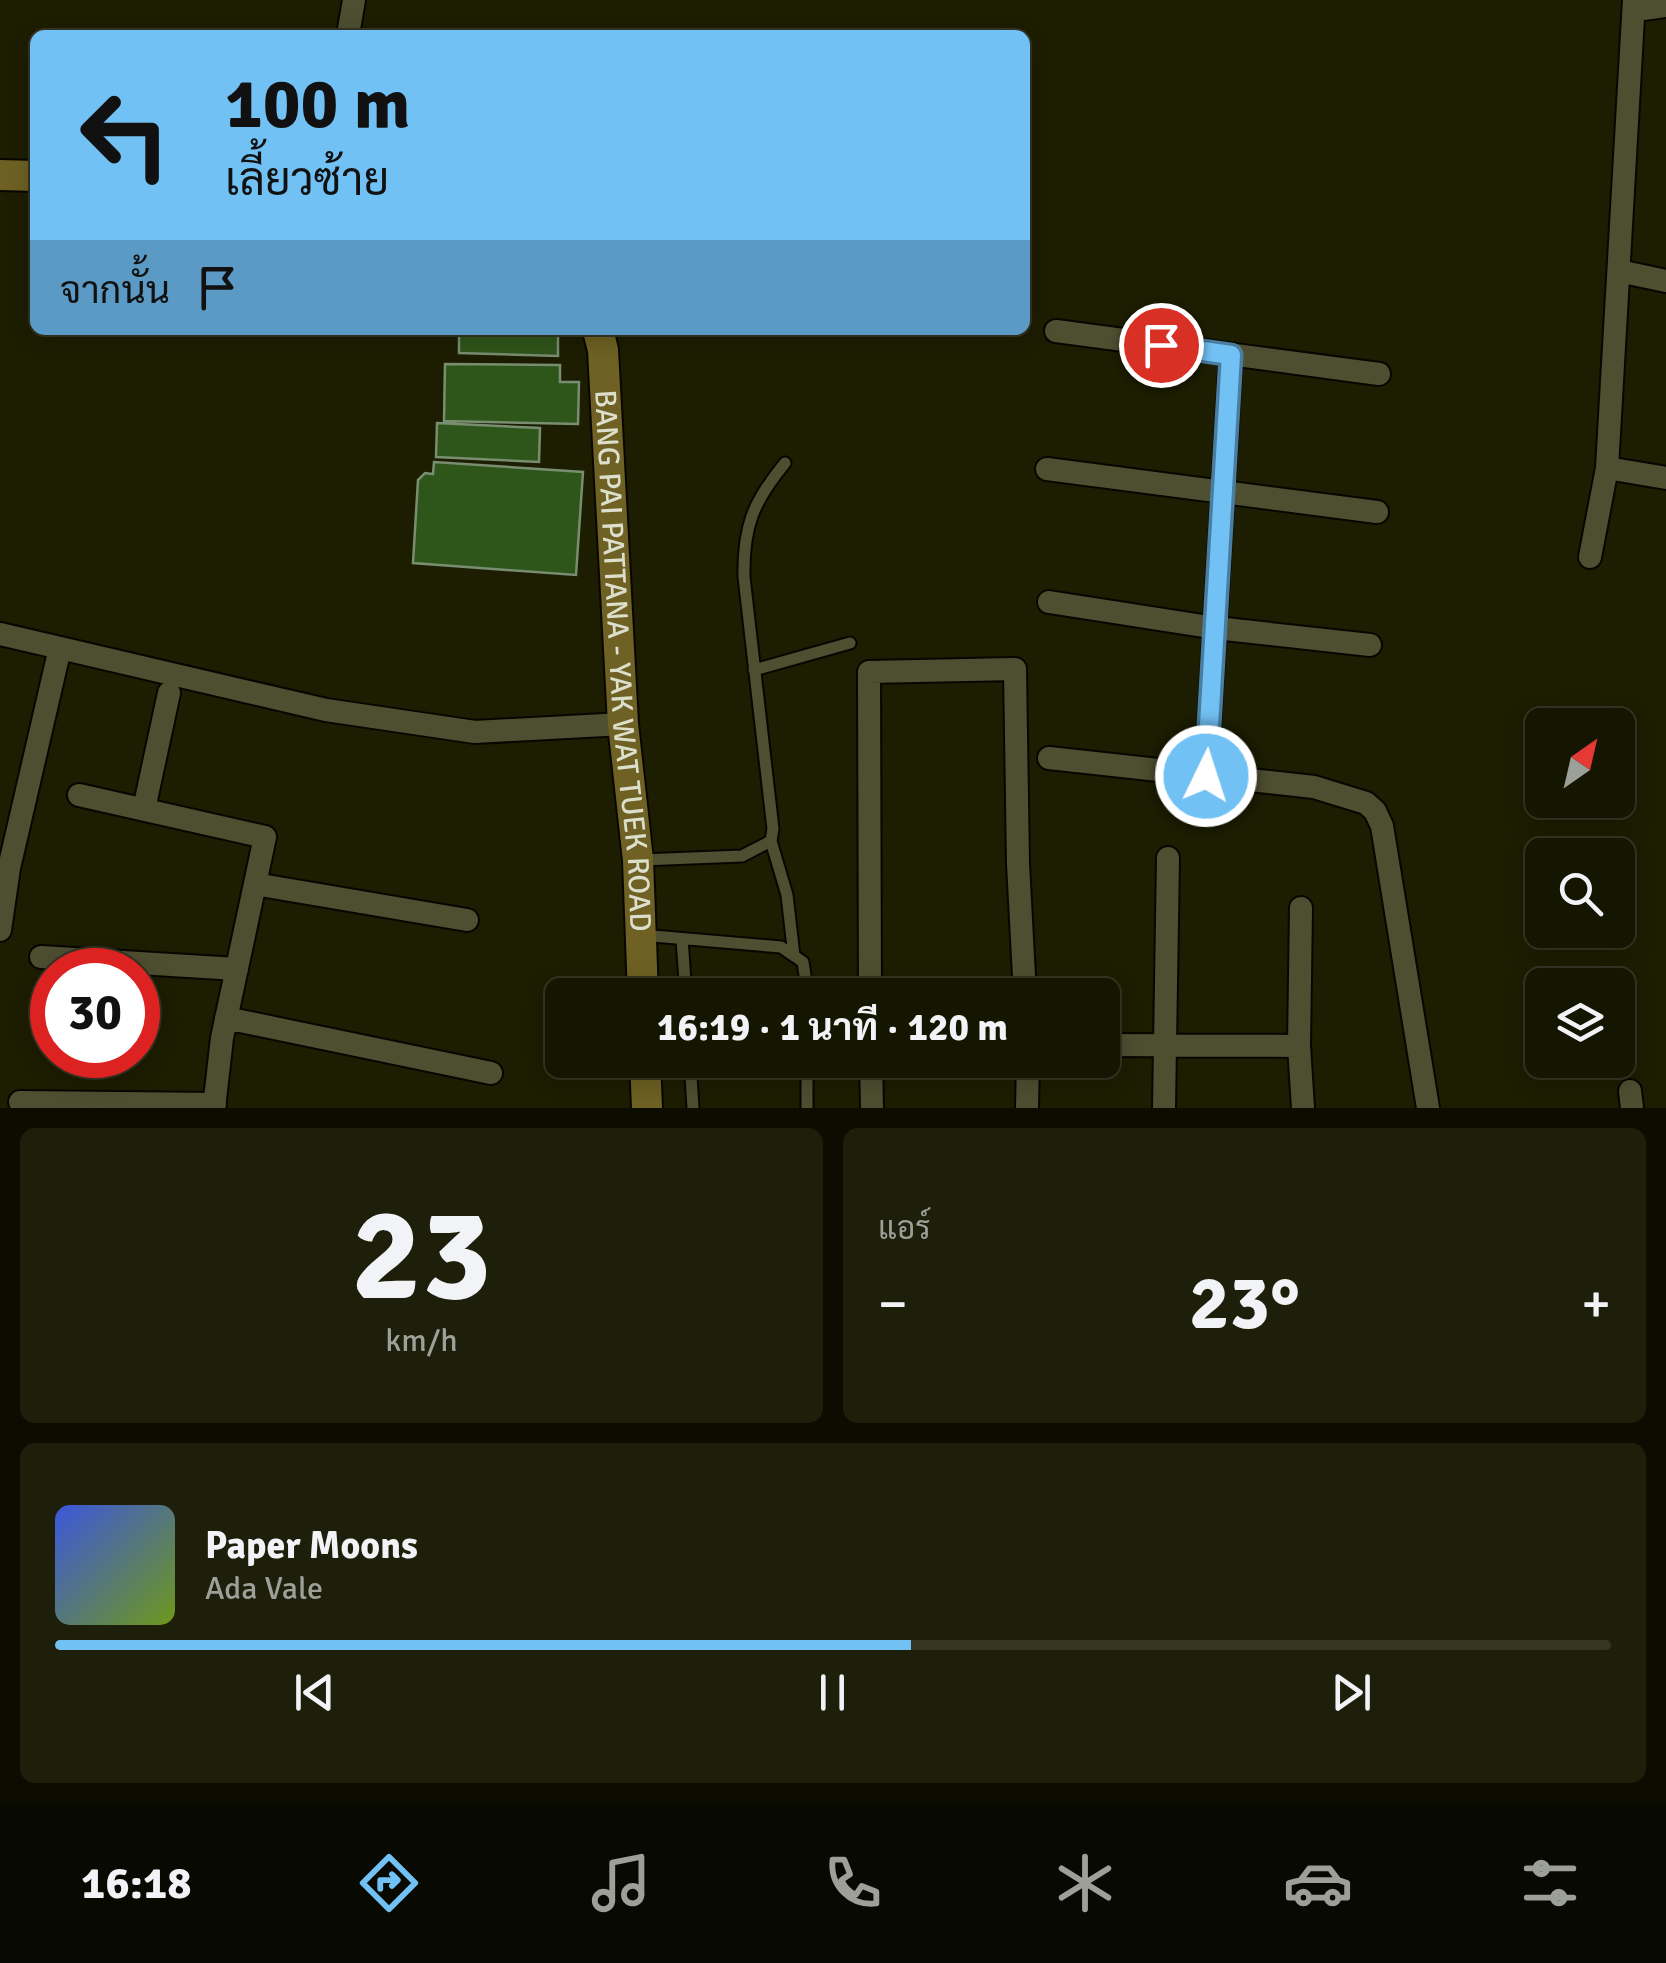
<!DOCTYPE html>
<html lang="th">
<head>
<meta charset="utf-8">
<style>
  :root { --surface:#151601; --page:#1e1f0b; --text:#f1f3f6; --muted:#9d9f99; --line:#343523; --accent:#72c1f5 }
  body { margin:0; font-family:Signika,Sarabun,sans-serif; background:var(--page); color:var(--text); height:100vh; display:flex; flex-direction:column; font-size:38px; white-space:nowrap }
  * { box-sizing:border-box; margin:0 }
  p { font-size:32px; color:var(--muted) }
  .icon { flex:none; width:55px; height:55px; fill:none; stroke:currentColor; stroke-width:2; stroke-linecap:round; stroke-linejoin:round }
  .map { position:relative; height:1108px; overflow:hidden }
  .side { display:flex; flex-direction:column; gap:20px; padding:20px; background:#0c0c01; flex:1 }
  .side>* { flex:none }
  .banner { position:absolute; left:30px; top:30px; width:1000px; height:305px; border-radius:15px; box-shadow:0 5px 25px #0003,0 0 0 2px var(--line); background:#72c1f5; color:#111; overflow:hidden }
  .needle { width:65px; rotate:34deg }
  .buttons { position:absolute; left:1525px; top:708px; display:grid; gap:20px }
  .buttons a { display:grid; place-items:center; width:110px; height:110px; border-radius:15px; background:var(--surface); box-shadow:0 5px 25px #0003,0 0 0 2px var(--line); font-size:50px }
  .speed { position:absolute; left:30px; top:948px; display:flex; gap:20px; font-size:50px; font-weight:700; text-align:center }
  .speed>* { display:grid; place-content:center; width:130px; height:130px; border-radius:50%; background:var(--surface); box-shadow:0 5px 25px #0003,0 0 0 2px var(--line); line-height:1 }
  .speed .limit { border:15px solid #d22; background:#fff; color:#111 }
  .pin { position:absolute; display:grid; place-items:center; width:85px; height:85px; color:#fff; margin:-42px; border:5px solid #fff; border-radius:50%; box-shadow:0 2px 10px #0007 }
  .me { position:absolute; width:110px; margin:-55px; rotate:4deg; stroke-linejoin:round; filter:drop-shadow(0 0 8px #0008) }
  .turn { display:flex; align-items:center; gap:35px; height:210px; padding:0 30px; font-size:45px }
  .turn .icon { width:130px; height:130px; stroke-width:2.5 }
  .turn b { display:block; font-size:70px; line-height:85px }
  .then { display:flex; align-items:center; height:95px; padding:0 30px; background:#0003; gap:20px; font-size:38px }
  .big { font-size:75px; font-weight:700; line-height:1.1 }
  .side .widget { flex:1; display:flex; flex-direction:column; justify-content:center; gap:15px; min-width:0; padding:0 35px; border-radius:15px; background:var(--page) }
  .side .dial { align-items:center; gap:0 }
  .dial b { font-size:130px; line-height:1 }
  .song { display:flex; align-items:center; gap:30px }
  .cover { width:120px; height:120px; border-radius:15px; background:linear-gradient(135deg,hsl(230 70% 55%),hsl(80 70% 35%)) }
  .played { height:10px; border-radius:5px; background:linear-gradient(90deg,var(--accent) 55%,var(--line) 55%) }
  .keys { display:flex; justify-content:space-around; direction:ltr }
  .heat { display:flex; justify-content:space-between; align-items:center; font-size:55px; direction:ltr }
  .side .tiles { flex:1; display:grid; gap:20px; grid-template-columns:1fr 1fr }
  .widget:last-child { grid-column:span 2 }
  .trip { position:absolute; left:545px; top:978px; width:575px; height:100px; border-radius:15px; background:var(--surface); box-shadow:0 5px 25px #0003,0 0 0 2px var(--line); font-weight:700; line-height:100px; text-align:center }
  .tab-bar { display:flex; height:160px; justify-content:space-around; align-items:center; background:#080900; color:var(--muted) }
  .tab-bar .icon { width:70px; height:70px }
  .tab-bar .active { color:var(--accent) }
  .tab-bar b { font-size:45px; color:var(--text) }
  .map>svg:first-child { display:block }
  .building { fill:#2f561a; stroke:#798d71; stroke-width:2.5 }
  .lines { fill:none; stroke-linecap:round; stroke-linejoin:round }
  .lane-casing { stroke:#070700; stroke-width:15 }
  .street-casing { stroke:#070700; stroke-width:26 }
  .secondary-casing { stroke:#070700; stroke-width:34 }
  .lane { stroke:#4e4f31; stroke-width:11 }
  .street { stroke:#4e4f31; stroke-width:22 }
  .secondary { stroke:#6e6123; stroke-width:30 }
  .route-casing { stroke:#4a7d9f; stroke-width:25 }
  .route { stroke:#72c1f5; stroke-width:18 }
  .labels { text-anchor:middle; stroke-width:10; stroke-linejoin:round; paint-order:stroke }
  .street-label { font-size:30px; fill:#dddfcd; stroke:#1c1d01 }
</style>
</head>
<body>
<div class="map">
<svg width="1666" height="1108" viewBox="0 0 1666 1108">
  <rect width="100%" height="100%" fill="#1c1d01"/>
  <path class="building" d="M459,330h99v26l-99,-3z
    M445,364l115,1v17h19l-1,42 -134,-3z
    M437,423l103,5 -1,34 -103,-5z
    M434,462l149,10 -7,103 -163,-12 5,-83 7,-7 8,1z"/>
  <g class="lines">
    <g class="lane-casing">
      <path id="lane" d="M754,670l96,-27
        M771,841l16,54 7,61
        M641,860l101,-4 29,-15 2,-12 -29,-252c-1,-50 9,-75 41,-114
        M641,935l140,12 22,15 5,33
        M682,939l4,56
        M690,1060l3,48
        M807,1108v-48"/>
    </g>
    <g class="street-casing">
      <path id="street" d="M1636,10l30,-4
        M348,35l6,-35
        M1619,271l47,10
        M1056,331l323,43
        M1607,468l59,10
        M1047,469l330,43
        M1590,557l17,-89 27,-468
        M1049,602l167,26 154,17
        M0,634l326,76 149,22 148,-8
        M1049,758l265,29 52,16 9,8 7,15 46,282
        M1206,776l25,-421
        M79,795l186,42 -43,201 -8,70
        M144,809l25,-116
        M255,884l212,36
        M0,930l9,-62 51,-220
        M41,957l196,12
        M870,995l-1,-323 146,-3 3,195 7,131
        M226,1018l265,55
        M1102,1045l197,1 2,-138
        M1299,1046l4,62
        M871,1060l1,48
        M1630,1091l2,17
        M20,1102l195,2
        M1027,1108l1,-48
        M1164,1108l4,-250"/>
    </g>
    <g class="secondary-casing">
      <g id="secondary">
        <path d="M0,175l35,1"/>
        <path id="s1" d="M598,330l5,20 20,374 15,136 5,135"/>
        <path d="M645,1060l2,48"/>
      </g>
    </g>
    <use href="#lane" class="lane"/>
    <use href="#street" class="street"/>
    <use href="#secondary" class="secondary"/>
  </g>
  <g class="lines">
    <g class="route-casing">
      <path id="route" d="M1161,345l70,10 -25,421"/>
    </g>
    <use href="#route" class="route"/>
  </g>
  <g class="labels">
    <g class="street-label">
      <text dy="10" stroke="none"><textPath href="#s1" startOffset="332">BANG PAI PATTANA - YAK WAT TUEK ROAD</textPath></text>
    </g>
  </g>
</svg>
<div class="buttons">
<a><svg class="needle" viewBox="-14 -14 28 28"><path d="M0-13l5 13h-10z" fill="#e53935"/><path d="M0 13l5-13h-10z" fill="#9d9f99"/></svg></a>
<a><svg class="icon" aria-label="search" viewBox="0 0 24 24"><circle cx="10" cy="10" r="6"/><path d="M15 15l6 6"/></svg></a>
<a><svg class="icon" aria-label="layers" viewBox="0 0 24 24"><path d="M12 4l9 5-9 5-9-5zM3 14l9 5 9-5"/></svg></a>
</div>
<div class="speed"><div class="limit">30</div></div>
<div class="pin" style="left:1161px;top:345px;background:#d93025"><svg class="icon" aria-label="arrive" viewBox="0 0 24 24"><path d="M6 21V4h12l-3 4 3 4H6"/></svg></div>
<svg class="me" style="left:1206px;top:776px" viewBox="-20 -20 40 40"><circle r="17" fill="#72c1f5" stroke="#fff" stroke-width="3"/><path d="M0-11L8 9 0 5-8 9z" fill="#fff"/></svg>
<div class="trip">16:19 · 1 นาที · 120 m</div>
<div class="banner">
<div class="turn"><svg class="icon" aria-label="left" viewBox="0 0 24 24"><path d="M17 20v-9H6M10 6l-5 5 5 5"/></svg><div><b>100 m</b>เลี้ยวซ้าย</div></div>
<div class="then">จากนั้น<svg class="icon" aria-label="arrive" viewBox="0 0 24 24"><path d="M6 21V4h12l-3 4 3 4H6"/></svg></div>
</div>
</div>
<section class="side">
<div class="tiles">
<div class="widget dial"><b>23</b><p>km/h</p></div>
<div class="widget"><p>แอร์</p>
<div class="heat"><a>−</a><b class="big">23°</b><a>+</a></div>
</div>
<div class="widget">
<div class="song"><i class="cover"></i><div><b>Paper Moons</b><p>Ada Vale</p></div></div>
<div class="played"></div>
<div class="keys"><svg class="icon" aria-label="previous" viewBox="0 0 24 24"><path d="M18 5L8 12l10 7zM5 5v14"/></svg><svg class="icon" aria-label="pause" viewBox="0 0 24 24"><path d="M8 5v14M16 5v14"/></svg><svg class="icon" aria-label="next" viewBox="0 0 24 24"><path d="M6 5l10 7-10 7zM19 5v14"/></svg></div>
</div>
</div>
</section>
<nav class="tab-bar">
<b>16:18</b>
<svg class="icon active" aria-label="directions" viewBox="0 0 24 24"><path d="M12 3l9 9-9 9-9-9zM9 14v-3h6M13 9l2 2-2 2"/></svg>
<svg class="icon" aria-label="music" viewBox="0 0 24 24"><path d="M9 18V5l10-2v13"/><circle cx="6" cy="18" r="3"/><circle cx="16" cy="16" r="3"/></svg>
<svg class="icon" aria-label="phone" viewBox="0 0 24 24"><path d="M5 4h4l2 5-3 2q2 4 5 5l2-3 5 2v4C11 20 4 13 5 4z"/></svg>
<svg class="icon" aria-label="climate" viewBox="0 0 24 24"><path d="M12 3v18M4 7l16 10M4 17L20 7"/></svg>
<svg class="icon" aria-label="car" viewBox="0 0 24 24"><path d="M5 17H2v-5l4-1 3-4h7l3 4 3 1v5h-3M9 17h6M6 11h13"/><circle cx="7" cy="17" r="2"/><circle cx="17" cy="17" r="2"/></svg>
<svg class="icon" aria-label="filters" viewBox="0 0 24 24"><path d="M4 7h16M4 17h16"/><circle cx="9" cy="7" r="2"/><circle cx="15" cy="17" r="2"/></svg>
</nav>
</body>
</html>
